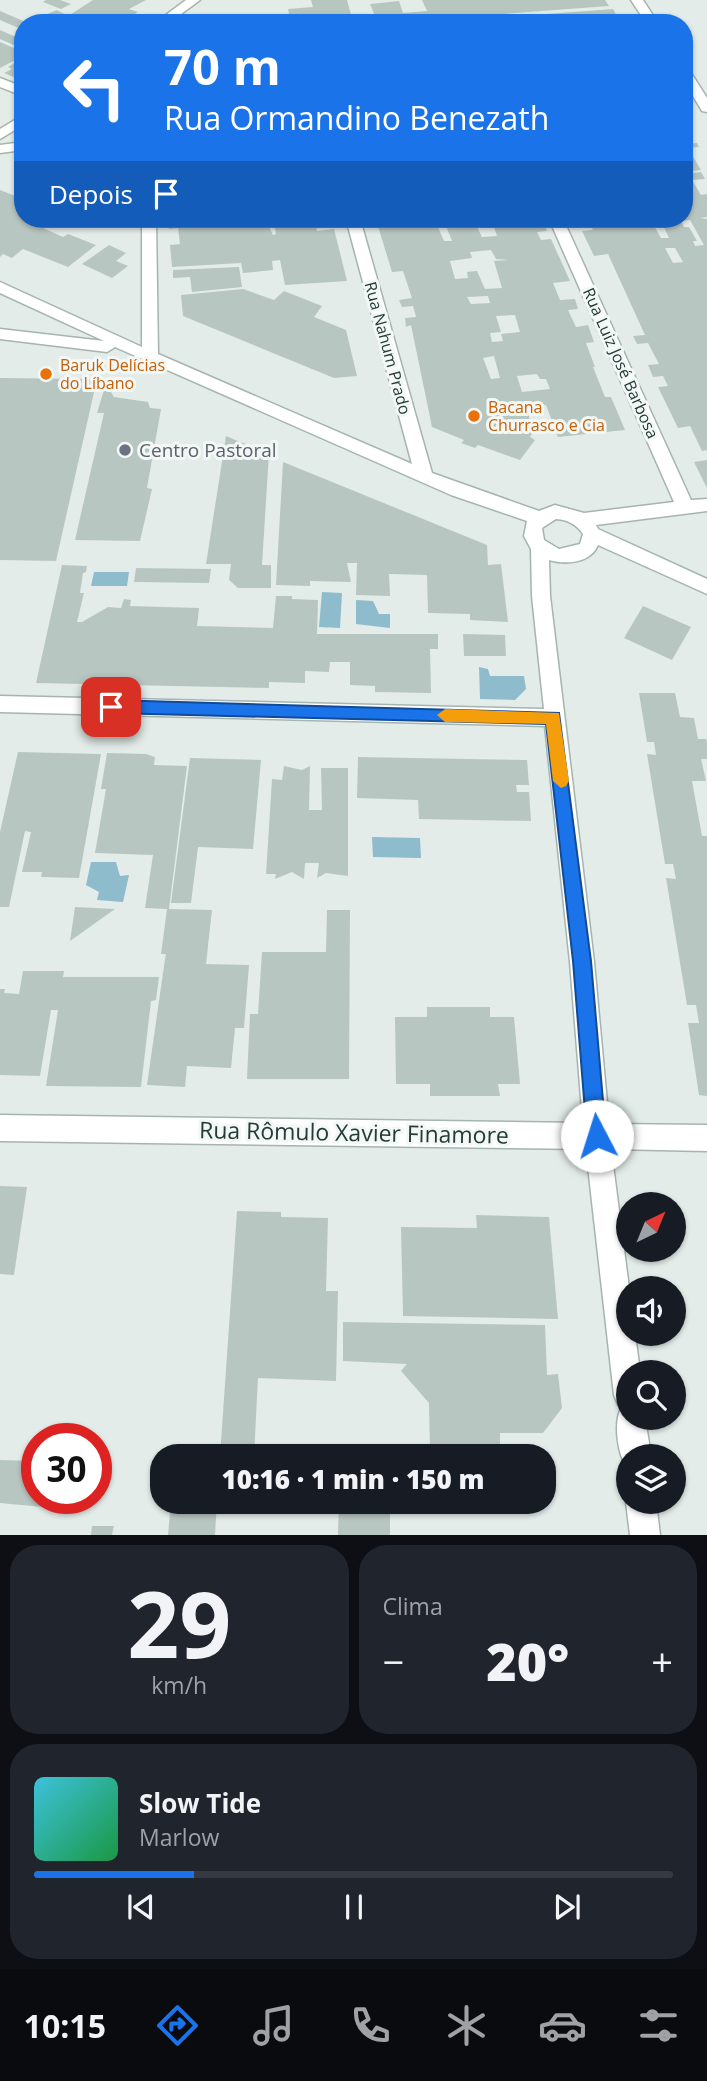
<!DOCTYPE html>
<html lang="pt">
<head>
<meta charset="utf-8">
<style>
  :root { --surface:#171b24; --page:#20242c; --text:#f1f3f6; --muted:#9ea1a6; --line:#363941; --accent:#1a73e8 }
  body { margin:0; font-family:"Open Sans",sans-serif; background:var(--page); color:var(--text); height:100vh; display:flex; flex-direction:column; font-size:26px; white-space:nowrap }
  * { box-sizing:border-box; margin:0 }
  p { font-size:23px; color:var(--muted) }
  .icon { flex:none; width:38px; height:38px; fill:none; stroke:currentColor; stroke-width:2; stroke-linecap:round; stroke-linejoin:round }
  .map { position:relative; height:1535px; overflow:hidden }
  .sheet { display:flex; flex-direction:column; gap:10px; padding:10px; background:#0d0f14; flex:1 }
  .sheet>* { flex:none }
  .top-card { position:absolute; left:14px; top:14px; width:679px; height:214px; border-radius:28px; box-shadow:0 2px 5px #0004; background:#1a73e8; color:#fff; overflow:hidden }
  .needle { width:46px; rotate:43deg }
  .controls { position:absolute; left:616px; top:1192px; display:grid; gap:14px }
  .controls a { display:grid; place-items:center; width:70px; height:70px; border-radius:50%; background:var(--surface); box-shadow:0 2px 5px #0004; font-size:35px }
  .speed { position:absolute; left:21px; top:1423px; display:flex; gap:14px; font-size:35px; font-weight:700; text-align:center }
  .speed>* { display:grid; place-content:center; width:91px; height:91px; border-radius:50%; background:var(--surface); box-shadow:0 2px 5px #0004; line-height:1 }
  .speed .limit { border:10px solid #d22; background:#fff; color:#111 }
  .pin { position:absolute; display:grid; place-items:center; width:60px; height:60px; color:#fff; margin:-30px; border-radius:14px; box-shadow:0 4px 10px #0006 }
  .me { position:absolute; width:77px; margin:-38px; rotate:355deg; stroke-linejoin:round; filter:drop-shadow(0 0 5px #0008) }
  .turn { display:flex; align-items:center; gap:24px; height:147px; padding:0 35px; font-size:32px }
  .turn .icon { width:91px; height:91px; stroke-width:2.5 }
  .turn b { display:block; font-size:49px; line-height:60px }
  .then { display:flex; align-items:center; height:66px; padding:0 35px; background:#0003; gap:14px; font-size:26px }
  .big { font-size:52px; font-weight:800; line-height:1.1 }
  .sheet .tile { flex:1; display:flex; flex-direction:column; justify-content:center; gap:10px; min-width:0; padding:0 24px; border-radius:28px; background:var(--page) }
  .sheet .dial { align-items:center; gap:0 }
  .dial b { font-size:91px; line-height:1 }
  .song { display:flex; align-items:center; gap:21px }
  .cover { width:84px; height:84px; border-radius:10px; background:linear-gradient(135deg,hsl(190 70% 55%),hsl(140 70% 35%)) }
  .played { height:7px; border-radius:4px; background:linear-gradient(90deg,var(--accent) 25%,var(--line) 25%) }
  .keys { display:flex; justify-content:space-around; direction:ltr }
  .heat { display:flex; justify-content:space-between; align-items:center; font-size:38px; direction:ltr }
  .sheet .tiles { flex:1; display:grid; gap:10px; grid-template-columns:1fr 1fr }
  .tile:last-child { grid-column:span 2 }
  .trip { position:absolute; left:150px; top:1444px; width:406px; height:70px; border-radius:28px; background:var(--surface); box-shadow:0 2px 5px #0004; font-weight:800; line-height:70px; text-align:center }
  .tabs { display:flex; height:112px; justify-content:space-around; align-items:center; background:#090b0e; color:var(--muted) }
  .tabs .icon { width:49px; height:49px }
  .tabs .selected { color:var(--accent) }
  .tabs b { font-size:32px; color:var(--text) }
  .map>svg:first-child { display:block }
  .water { fill:#8ebccd }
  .building { fill:#b8c6c2; fill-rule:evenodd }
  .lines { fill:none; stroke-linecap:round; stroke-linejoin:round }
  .minor-casing { stroke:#a6b4b0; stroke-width:3 }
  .minor { fill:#fff; fill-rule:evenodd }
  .route { fill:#1a73e8; stroke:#114b97; stroke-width:2 }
  .slow { fill:#f59e0b }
  .food-dot { fill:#e8710a; stroke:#f3f8f6; stroke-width:2.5 }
  .worship-dot { fill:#6b7280; stroke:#f3f8f6; stroke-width:2.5 }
  .labels { text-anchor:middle; stroke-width:6; stroke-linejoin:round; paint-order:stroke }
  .far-street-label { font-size:16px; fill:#243c38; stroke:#f3f8f6 }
  .far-food-label { font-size:16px; fill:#c56008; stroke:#f3f8f6; text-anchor:start }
  .worship-label { font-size:19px; fill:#5b616d; stroke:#f3f8f6; text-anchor:start }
  .near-street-label { font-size:23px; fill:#243c38; stroke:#f3f8f6 }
</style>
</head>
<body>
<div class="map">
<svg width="707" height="1535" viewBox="0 0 707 1535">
  <rect width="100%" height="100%" fill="#e3ece9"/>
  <path class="water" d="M94,572h35l-2,14h-36z
    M322,592l20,1 -2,35 -21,-1z
    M356,600l17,1 6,13h11v14l-34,-4z
    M479,667l9,2 2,7h34l2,13 -11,11 -35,-1z
    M372,837l48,1 1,20 -48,-1z
    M91,862h25l4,14 9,-1 -6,27 -26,-2 2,-8 -13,-7z"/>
  <path class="building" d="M46,0h14l11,4 -10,5 -18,-7z
    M93,0h53l-17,9 9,3 -18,11 -90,-2 27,-11 11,6z
    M311,0h36l5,18 23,-2 -5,-12 29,-3 4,12 24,-2 -5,-11h183l4,6 -120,9 2,5 -29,3h-171l-3,-14 25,-2z
    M613,9l8,14h-106l34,-5 -2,-4z
    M0,11l28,12h-5v7l-23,-10z
    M0,30l23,10v9l-23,-10z
    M0,42l23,10v4l-23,12z
    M23,58v23l-19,-8 8,-4 -4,-2z
    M697,143l2,4 -11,1 13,22 -17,2v-28z
    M701,172l4,7 -13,1 9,15 6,-1v23l-7,1 7,1v231l-5,1 -12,-25 -12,2 -20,-41 10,-1 -5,-10 -10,1 -5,-12 11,-1 -11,-21 -11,1 -4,-8 12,-1 -37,-81 -14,2 -12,-25 11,-1 -6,-11h72l3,4 6,-1 -2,-3h18v-45zM690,220l14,25 -9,1 -2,-5h4l-8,-14h-5l-3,-6zM662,223l7,15h-8l-8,-14zM665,248h10l8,14 -10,1z
    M0,190l23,9 -3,7 3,9 -3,2 3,2 40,18 5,-3 28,11 -28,22 -45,-18 -11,9 -9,-4 -3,3z
    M168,219h61l1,2 35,-2 8,16 3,-1 -3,-15h47l2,4 -6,1 1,7 17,-2 13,52 -62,4 -5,-25 -8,1 1,9 -30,3 -2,-10 -69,4 -2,-22 10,-1 -2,-16 -9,1z
    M386,219h156l5,12 -10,1 4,8 10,-1 19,42 -17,2 7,17 15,-1 3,10 -10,1 8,17 12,-2 6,17 -8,1 9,24h-2l12,30h6l14,33 -67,7 -12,-32 -18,1 2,20 5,2 -5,9 5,3 -15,20 -42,-15 -3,3 -14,-5 3,-3 -32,-13 -21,-102 -5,2 -1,-9 11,-1 -3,-11 -11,1 -3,-7 13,-2 -9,-27 -11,1 -15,-49 10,-1zM493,224l4,12 -15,1 -6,-12zM446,226l6,15h-8l-6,-14zM491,250l5,9 13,1 -15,1 8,27 -17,1 -8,-18 -10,1 1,6 -13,1 -5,-18 22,-3 -2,-6zM488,296l2,7 -19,1 -4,-7zM515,315l5,17 -19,2 2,7 -11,1 -2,-9 11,-1 -5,-16zM494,356l6,22 -9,1 -8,-21zM537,374l3,5h6l4,10 -28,3 -5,-16z
    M109,245l17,8 -10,8 12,5 -16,12 -30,-14z
    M239,267l3,20 -50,5 -2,-15 -17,1v-8z
    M243,289l31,11 10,-9 38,15 -8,11 32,13 11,46 -23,2 -151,-62 -2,-21z
    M0,378l97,1 -41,182 -56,-1z
    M106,383l7,3 -2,6 3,5 34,5 2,6 11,1 -14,79 5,1 -12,52 -65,-1 29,-127h-7z
    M226,436l43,18 -7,111h9v23h-33l-9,-8 2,-16h-25z
    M707,460v28l-13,-26z
    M283,462l204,83 1,20 13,-1 7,58 -38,-2v-6l-42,-1 -1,-38 -38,-1 1,22 -34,-1 1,-32h-10l4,19 -41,-1v5l-34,-1z
    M62,565l25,1 -1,6 -3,1 -3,20h4l-7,29h5l26,-15 13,1 3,-9 7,1 -1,6 69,2 -2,18 76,2 3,-32h16v3l26,1 -1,34h121v15h-8l1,44 -56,-1v-6l-25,-1v-23h-20l-1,10 -24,-1v12l-36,-1v6l-233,-5z
    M136,568l75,1 -2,14 -75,-1z
    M643,606l48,21 -19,33 -48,-22z
    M463,634l42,1 1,21h-42z
    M639,693h36l5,24 14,1 4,21h8l1,3v17h-6l5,22h-14l10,55h5v260l-8,-1 -11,-72h11l-3,-18h-9l-21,-127 10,1 -3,-15h-8l-18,-110 9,1 -2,-13h-7z
    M18,752l83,2 -22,124 -38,-1 1,-5h-20l9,-40 -6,-1 -16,76h-9v-75z
    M107,753l39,1 9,3 -1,8 33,1 -18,143 43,1 -6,54 43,1 -5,63h-9l-4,40 -44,-2 -2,21 -38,-2 18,-126 1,-5h-5l6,-45 -22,-1 8,-53 -58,-2 11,-64h-5z
    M358,757l169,3 2,25h-13l1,7h12l2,29 -112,-2 -1,-19 -61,-2z
    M190,758l71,2 -8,89 -55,-2 -7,56h-20z
    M284,766l18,4 8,-4 -1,44h13l-1,-42h27v108l-22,-3 -9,5 2,-15h-14l-1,16 -12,-7 -17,7 1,-5h-10l6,-95 10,1z
    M75,907l40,2 -45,32z
    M327,910h23l-1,169h-102l3,-65h8l4,-62h64z
    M23,971h41l-1,6h96l-3,23 -5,1 -10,86 -95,-1 12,-76h-7l-11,66 -40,-1v-86h5l-1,4 15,1z
    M427,1007h63v10h24l6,67h-22l2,12h-70v-12h-34l-1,-67h32z
    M0,1186l27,1 -13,88 -14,-1z
    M237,1211l44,1v5l47,1 -2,73h12l-2,90 -78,-3 -4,78h-34z
    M476,1215l73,2 9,102 -155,-3 -2,-89 76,1z
    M343,1322l202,3 2,50 11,-1 4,34 -19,25h-43v20l-70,-1 -1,-49 -28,-32 6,-7 -64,-3z
    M0,1460l37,1v37h15l-9,9 -43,-4z
    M58,1498h38v4h-38z
    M195,1502h22l-2,33h-47l2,-23 25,1z
    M339,1502h51v33h-52z
    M92,1526h22l-2,9h-21z"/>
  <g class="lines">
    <g class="minor-casing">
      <path id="minor" d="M186,0h14l-31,23h-14z
        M631,0h12l15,23h-12z
        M684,67l4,1 19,30v14l-5,-1 -18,-30z
        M0,78l23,9v9l-23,-9z
        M23,115v10l-23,14v-10z
        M23,142v8l-23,3v-8z
        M142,219h14l2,135 254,110 -66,-245h14l72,254 107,38 16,-6 29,8 90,-11 -125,-283h14l128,281 16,-1v12l-111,14 2,4 109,50v15l-109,-49c-7,18 -32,20 -49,15l1,36 44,366 15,162 98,1v26l-96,-2 18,139 -1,46h7l5,38h-12v46h17l6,38h-23v12c-11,-12 -15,-48 -6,-61l-4,-2 -4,-10 -28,-246 -586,-8v-26l583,8 -13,-161 -25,-236 -545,-14v-16l544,13 -12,-113 -1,-47 -7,-13 3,-15 -76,-26 -336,-148 -8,5 -107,-13v-10l104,12 -104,-48v-11l142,65zM556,519c12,1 20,5 27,15l-3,10 -21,5 -15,-9 -2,-12z
        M628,1496v6h28l4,33h-30l-4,-33z"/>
    </g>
    <use href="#minor" class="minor"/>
  </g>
  <path class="route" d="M111,700l448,13 32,248 15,175 -3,7 -6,3 -7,-3 -3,-7 -14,-175 -27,-237 -435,-11 -8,-6z"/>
  <path class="slow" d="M445,709l114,4 10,68 -3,5 -5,2 -8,-7 -7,-57 -101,-2 -8,-7z"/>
  <g class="food-dot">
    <circle cx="46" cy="374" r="7"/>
    <circle cx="474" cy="416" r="7"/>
  </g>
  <circle class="worship-dot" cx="125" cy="450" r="7"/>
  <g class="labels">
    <g class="far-street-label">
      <text transform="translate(388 348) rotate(75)" y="6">Rua Nahum Prado</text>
      <text transform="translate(621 363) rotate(66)" y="6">Rua Luiz José Barbosa</text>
    </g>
    <g class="far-food-label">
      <text x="60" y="371">Baruk Delícias<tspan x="60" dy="18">do Líbano</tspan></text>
      <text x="488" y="413">Bacana<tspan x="488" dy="18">Churrasco e Cia</tspan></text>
    </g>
    <g class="worship-label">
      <text x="139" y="457">Centro Pastoral</text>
    </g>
    <g class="near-street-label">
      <text transform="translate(354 1133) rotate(1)" y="8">Rua Rômulo Xavier Finamore</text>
    </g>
  </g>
</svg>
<div class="controls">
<a><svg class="needle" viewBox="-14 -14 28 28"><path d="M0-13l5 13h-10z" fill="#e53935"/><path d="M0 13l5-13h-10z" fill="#9ea1a6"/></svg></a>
<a><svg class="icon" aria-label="sound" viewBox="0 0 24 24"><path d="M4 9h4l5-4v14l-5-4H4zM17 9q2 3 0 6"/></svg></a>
<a><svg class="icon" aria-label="search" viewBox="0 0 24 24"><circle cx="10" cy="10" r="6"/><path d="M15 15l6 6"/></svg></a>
<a><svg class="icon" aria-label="layers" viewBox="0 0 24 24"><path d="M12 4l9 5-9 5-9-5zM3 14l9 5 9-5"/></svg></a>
</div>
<div class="speed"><div class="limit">30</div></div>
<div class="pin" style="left:111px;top:707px;background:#d93025"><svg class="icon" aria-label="arrive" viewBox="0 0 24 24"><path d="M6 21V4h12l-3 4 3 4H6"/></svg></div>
<svg class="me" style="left:597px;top:1136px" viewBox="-20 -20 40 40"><circle r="19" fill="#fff"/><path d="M0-13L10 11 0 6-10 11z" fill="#1a73e8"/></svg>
<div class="trip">10:16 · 1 min · 150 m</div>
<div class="top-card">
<div class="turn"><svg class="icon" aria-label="left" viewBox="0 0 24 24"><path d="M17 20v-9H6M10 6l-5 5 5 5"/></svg><div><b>70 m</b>Rua Ormandino Benezath</div></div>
<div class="then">Depois<svg class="icon" aria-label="arrive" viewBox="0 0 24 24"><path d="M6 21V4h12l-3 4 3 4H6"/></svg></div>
</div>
</div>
<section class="sheet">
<div class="tiles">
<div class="tile dial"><b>29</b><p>km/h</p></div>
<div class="tile"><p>Clima</p>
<div class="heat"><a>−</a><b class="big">20°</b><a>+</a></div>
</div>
<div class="tile">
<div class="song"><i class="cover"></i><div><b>Slow Tide</b><p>Marlow</p></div></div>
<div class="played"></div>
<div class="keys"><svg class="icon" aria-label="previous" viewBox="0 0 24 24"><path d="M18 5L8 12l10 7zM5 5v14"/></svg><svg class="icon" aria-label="pause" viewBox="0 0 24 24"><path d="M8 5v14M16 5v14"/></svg><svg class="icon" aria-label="next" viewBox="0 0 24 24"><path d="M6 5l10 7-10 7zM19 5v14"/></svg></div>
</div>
</div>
</section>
<nav class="tabs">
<b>10:15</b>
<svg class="icon selected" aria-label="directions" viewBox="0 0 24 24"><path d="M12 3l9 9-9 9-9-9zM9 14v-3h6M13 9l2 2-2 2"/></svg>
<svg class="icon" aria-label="music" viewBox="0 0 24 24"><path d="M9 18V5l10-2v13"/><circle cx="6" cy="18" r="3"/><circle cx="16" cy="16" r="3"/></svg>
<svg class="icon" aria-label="phone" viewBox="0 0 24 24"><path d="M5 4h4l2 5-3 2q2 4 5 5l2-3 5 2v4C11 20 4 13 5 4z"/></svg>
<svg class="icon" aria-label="climate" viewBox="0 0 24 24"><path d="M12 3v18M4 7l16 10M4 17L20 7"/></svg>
<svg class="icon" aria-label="car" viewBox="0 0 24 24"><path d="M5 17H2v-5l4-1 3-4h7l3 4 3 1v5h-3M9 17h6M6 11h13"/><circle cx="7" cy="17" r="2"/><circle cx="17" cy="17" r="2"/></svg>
<svg class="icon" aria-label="filters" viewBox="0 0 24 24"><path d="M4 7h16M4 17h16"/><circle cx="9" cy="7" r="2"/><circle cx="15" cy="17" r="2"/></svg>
</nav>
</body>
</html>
